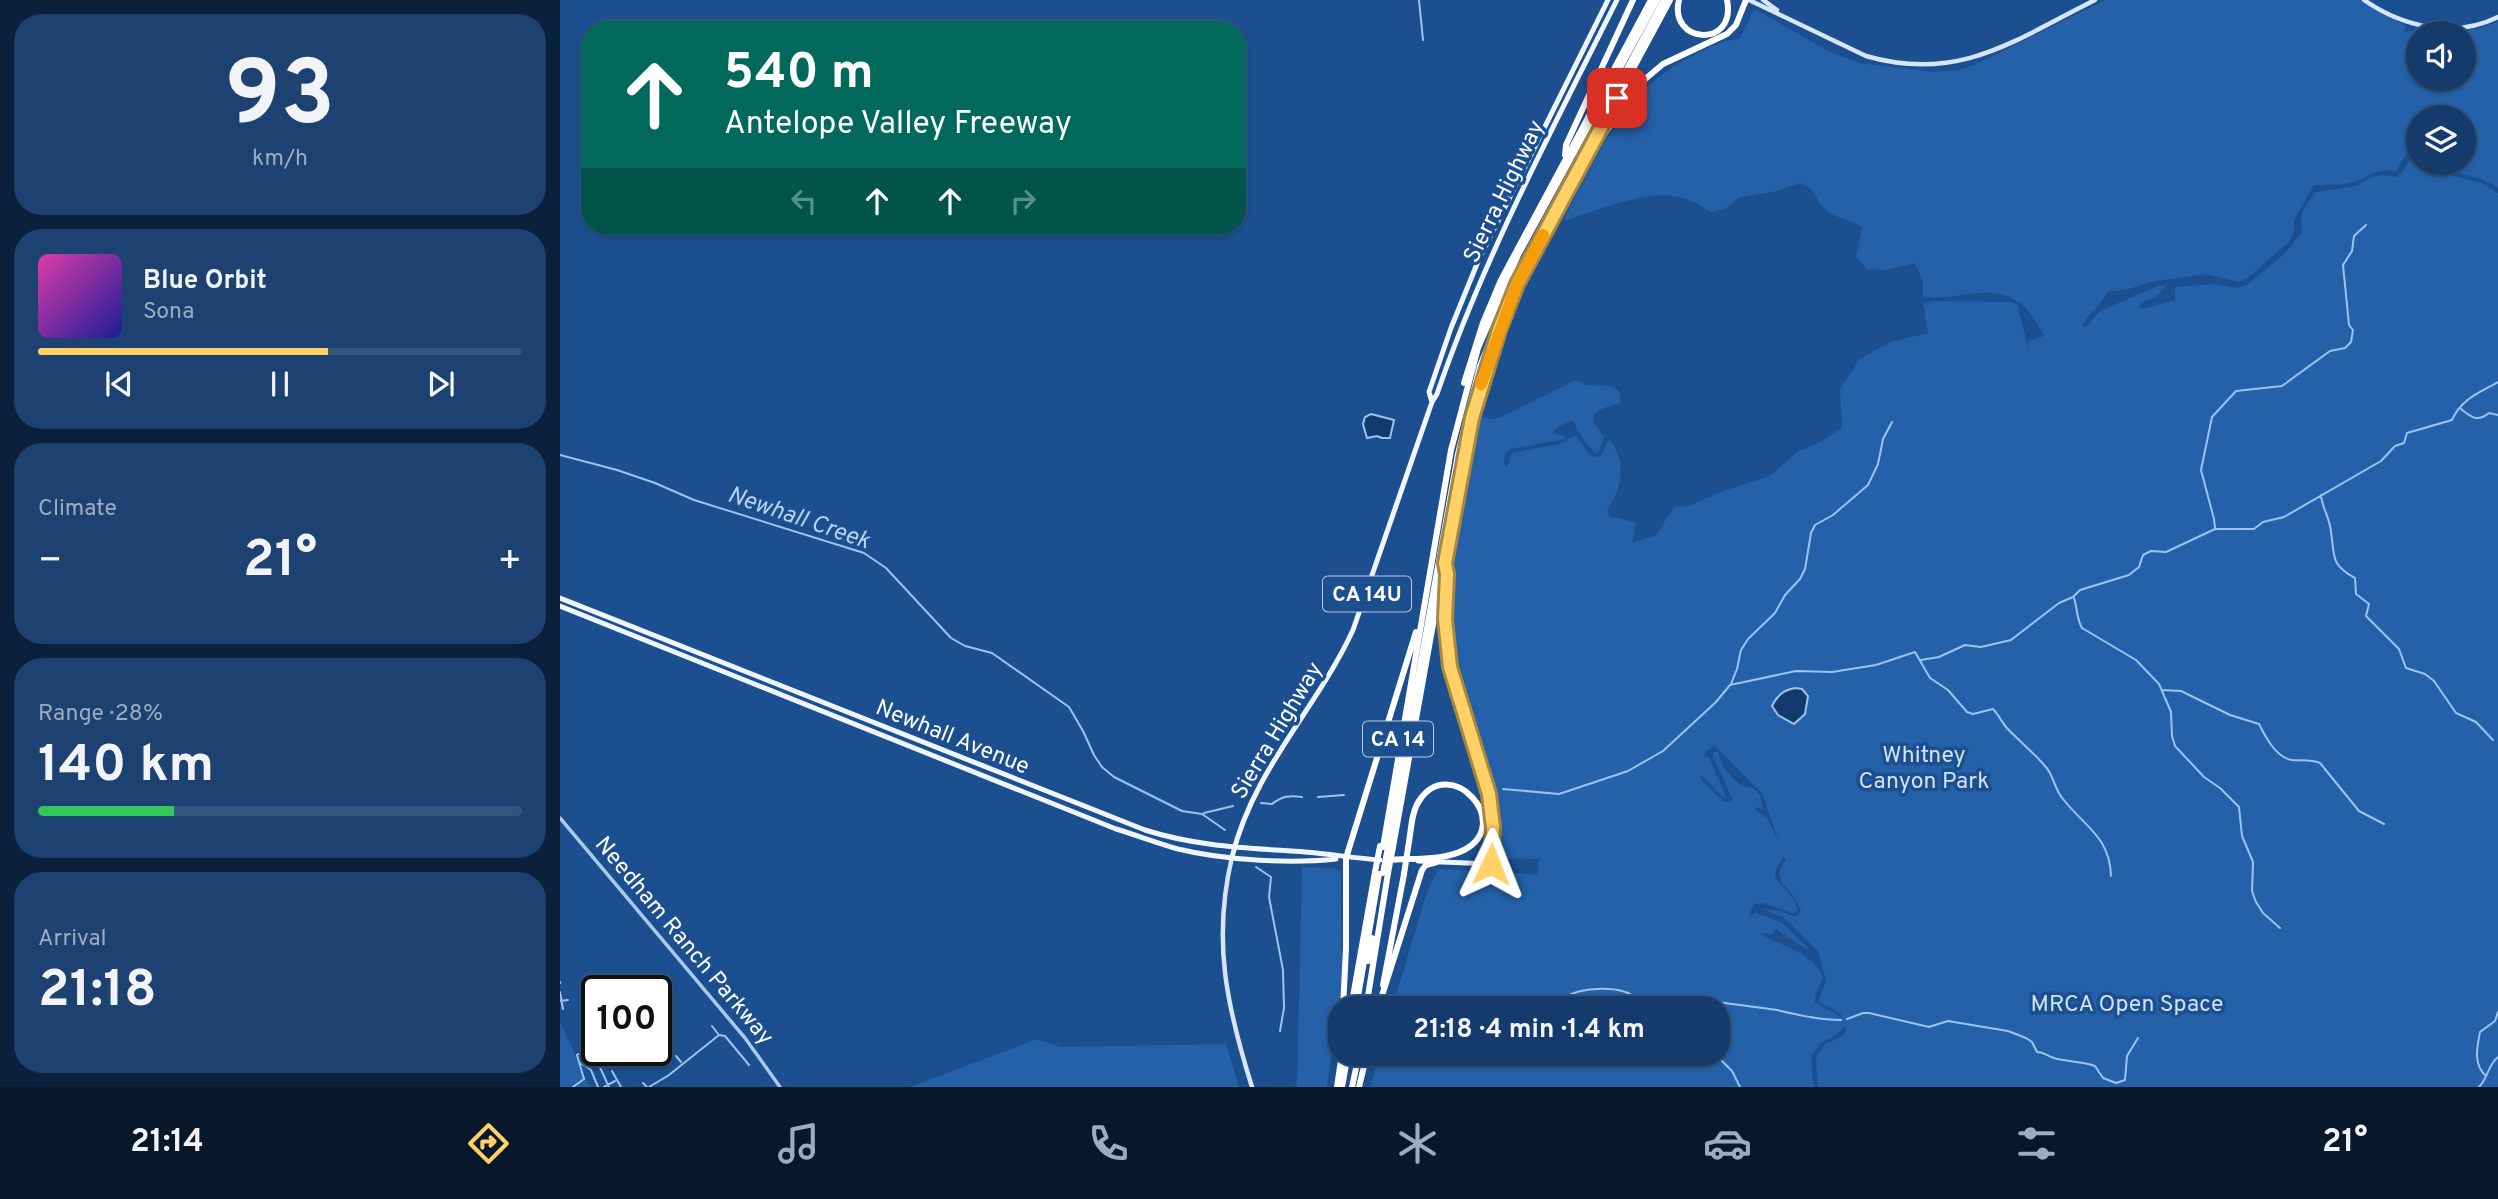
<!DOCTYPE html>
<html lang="en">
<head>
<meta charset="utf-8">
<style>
  :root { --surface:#143b6b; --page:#1d4271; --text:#f1f3f6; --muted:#9dadc1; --line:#33557e; --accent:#ffd166 }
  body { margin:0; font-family:Overpass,sans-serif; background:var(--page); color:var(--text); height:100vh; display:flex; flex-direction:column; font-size:26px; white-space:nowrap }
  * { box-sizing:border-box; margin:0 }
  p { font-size:23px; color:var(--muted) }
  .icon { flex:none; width:38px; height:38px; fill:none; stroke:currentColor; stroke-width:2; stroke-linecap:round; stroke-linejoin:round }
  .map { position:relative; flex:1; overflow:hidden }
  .side { display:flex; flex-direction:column; gap:14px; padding:14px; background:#0b203b; width:560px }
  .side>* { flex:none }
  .guide { position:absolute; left:21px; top:21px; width:665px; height:214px; border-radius:28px; box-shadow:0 2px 5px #0004,0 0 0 2px var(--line); background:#00695c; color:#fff; overflow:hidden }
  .fabs { position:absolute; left:1846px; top:21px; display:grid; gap:14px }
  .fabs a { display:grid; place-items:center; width:70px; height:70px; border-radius:50%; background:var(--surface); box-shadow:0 2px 5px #0004,0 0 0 2px var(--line); font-size:35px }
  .speed { position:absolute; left:21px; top:975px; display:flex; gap:14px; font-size:35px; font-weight:700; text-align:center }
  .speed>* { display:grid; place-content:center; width:91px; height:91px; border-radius:50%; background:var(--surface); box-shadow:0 2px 5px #0004,0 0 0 2px var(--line); line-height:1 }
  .speed .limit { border:4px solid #111; border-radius:10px; background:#fff; color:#111 }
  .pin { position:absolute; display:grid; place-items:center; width:60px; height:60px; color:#fff; margin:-30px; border-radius:14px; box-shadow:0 4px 10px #0006 }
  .me { position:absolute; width:77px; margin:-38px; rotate:2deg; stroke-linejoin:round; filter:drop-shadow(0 0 5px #0008) }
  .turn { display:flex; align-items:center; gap:24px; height:147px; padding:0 28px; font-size:32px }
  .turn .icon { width:91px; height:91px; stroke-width:2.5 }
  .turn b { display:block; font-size:49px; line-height:60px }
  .lanes { display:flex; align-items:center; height:66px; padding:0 28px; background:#0003; justify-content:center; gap:35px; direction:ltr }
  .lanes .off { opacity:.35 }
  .big { font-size:52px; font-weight:700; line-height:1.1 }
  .side .tile { flex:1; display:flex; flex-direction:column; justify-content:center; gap:10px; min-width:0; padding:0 24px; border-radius:28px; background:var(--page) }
  .side .dial { align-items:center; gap:0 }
  .dial b { font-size:91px; line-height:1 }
  .song { display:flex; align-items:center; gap:21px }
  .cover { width:84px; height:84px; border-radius:10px; background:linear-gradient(135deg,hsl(320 70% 55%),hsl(240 70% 35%)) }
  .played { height:7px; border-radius:4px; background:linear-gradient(90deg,var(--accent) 60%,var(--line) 60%) }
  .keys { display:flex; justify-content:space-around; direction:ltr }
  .heat { display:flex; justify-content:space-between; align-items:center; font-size:38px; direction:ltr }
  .charge { height:10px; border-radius:5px; background:linear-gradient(90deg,#34c759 28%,var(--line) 0) }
  .trip { position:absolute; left:768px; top:996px; width:402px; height:70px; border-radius:28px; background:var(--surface); box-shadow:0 2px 5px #0004,0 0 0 2px var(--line); font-weight:700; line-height:70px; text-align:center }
  .tabs { display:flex; height:112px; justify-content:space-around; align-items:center; background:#08182b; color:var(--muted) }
  .tabs .icon { width:49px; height:49px }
  .tabs .current { color:var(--accent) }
  .tabs b { font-size:32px; color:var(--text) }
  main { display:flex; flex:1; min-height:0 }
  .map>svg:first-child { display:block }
  .green { fill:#2461a8; fill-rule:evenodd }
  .water { fill:#123a6d; stroke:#9cc4f0; stroke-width:2 }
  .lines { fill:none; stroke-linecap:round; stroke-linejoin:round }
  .stream { stroke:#9cc4f0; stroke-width:2 }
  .tertiary { stroke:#a9c9ee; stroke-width:3.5 }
  .secondary { stroke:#d6e6fa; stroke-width:4.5 }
  .primary { stroke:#f0f6ff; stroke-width:5 }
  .motorway { stroke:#fff; stroke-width:6 }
  .motorway-bridge { stroke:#fff; stroke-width:6 }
  .route-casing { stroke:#a68842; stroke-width:18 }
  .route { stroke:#ffd166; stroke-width:12 }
  .slow { stroke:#f59e0b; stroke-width:12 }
  .labels { text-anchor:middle; stroke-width:7; stroke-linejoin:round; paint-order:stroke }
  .shield { fill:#1b4f8f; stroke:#bbcadd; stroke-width:2 }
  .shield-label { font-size:21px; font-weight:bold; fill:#fff }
  .street-label { font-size:23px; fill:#fff; stroke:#1b4f8f }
  .park-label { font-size:23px; fill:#cfe3fa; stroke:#1b4f8f }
  .water-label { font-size:24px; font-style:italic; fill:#b5d3f5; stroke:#1b4f8f }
</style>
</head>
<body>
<main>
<section class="side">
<div class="tile dial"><b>93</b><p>km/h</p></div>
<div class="tile">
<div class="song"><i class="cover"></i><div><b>Blue Orbit</b><p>Sona</p></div></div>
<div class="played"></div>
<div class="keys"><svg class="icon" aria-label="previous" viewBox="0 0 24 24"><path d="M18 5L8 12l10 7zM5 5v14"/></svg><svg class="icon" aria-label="pause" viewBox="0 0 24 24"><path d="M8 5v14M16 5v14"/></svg><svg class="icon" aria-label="next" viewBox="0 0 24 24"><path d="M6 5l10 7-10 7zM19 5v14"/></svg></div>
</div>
<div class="tile"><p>Climate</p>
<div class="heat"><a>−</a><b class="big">21°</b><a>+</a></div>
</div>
<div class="tile"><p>Range · 28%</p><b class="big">140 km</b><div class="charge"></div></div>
<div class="tile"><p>Arrival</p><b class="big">21:18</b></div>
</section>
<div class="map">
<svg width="1938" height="1087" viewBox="0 0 1938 1087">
  <rect width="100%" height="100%" fill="#1b4f8f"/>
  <path class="green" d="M1545,0h254l47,26 -2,6c35,-5 60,6 94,-11v167c-17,-13 -40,-11 -55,-25h21v-46h-46v33c-13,2 -16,11 -22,21 -21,-3 -24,5 -42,11 -13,3 -27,3 -40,3l-20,35v11l-5,11 -40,35 -10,5 -34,-8 -54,8 -22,7 -21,3c-7,13 -19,20 -26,34h5l13,-15 58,-25h9l-12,11 -14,6 -2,4 3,2 33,-9v-13l40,-3 22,4 10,-3 37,-31 18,-22c-3,-21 1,-23 14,-40l40,-6 13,-8 14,-3 13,2 4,-2 13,-20 5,-1v9h18l10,11 36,9 16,10v894h-680l-2,-30 9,-13 18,-8 3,-6 -1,-4 -10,10 -13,6 -11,14 3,31h-444l10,-33h338v-46h-326l35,-116 11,-23 58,2 42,4 1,-16 -37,-1 -6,-5v-39l-3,-21 -25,-82 -3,-30 -12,-23 -3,-22 -1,-50 28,-170 14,3 8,-1 77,-38c0,0 9,5 10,5 13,2 23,-4 34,8v10l-16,5 -10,6 -1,7 11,16 -4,13 -5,4 -15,-19 -7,-14h-5l-15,10v2l13,4 -5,3 -50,9c-7,4 -8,10 -6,18l3,-1 3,-13 48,-9 17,-9 14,20 5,2 7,-2 5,-13 3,-2c17,21 12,50 -3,70l3,6 26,7 -4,20 24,-8 18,-28 14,-1 35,-15 47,-15 27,-24 21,-9 24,-15 -2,-39 20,-30 30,-17 38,-9 -5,-29 12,-3 76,1 6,2 12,46 -1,-9 16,-5c-20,-40 -38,-47 -83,-41 -13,2 -25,4 -38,1v-14l-8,-19 -29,7 -19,-1 -11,-12 6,-29c-12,-10 -29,-9 -39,-21 -10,-12 -7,-17 -23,-24l-23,8 -37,6 -15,12 -14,3c-6,-3 -12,-8 -19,-11 -37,-17 -92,9 -129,20 36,-67 59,-131 131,-166 16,-8 28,-15 46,-16l14,-30 74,42 32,12 72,9 28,-2 16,-6zM1858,33h46v46h-46zM1154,745l48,48 16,46 -11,-20 -12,-10v-2l8,2 -3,-14 -7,-7 -12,-2 -10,-10 -8,-9 -5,-15h-5v5l19,41 -1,4h-7l-23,-23 -1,-4c11,6 17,21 27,24l-18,-42h-4l-1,-4zM1224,856l2,4c-20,23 12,30 15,52l-7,5 -13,-6 -19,-2 21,8 35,34 8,29 -7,20 2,3 20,11v3l-26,-15v-7l8,-17c-9,-27 -42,-30 -63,-45l13,1 2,-5 31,20 2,-1 -27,-26 -25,-9 -6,3 -1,-3 5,-9 10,-1 29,10 4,-3 -2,-9 -20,-24 1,-7z
    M742,867l33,1 6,4 1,109 -15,106h-30z
    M0,1022l30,65h-30z
    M477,1039l23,8 166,-3 13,43h-329z"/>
  <path class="water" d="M811,414l23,6 -4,18h-8l-5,-2 -10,2 -4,-14 2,-7z
    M1235,688l7,1 6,7 -3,18 -11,10 -16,-9 -6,-9c5,-10 11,-16 23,-18z"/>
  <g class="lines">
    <path class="stream" d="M859,0l4,40
      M1901,409c11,9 17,13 28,4l9,2
      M0,455l57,15 38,13 39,17 170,53 22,15 65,70 14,8 27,7 77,54 14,24 11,24 8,12 12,10 68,34 20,3 23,16
      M1761,495c1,13 9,23 10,37 4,25 -1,32 24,46l1,16 13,10 -3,12 33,33 7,19 19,6 9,7 22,32 20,9 17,18
      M1655,528l-1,-9 -13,-49 11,-53 24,-26 46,-5 48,-35 15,-3 6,-6 2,-12 -4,-5 -6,-60 9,-14 2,-15 12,-11
      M1514,598c3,9 3,22 8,30l54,32 23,24 12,28 1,24 3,10 29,31 16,11 19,19 3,29 11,26 -1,29 4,11 7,11 17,15
      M1361,660l18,-3 26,-12 16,2 30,-7 48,-37 14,-6 7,-7 49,-15 10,-8 4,-12 8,-4 15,1 49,-23h39l9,-7 21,-5 97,-56 14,-15 9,-3 3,-10 45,-13c9,-21 27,-27 46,-38
      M1171,684l6,-15 4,-19 7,-11 27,-26 10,-18 15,-16 5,-10 6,-36 4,-8 18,-10 35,-30 10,-21 5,-25 9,-17
      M1602,690l19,1 49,24 29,9c6,12 17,34 33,36 10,1 18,-1 28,3l39,48 25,13
      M943,789l56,5 69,-23 35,-20 53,-49 14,-17 66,-14 36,1 44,-7 39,-13 15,26 18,12 19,22 6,2 20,-5c5,5 8,12 13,18 12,13 27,25 39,39 9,9 9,23 18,33 21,27 47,38 48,77
      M758,797l26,-2
      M701,803l11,1c10,-8 18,-9 30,-7
      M644,813l29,-7
      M696,867l15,10 -2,20 14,73 1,38 -4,23
      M0,983v-1
      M0,992l3,17
      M1004,998c16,-11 58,-14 73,1
      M1077,999c27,9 53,0 81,3 19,3 40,5 59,8 22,5 42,10 64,10
      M0,1001l8,-1
      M1081,1002l7,6
      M1287,1019l16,-6h6l60,14 19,-6 60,10 18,7 6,4 5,10c8,0 10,4 17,6 13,4 28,3 41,8l8,12 13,5 9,-3 2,-24 11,-18
      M152,1026l7,9 6,1 24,29
      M18,1054c21,-1 23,18 31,33
      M1155,1054l17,17 8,16
      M116,1056l5,6
      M20,1063l11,7 7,17
      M52,1071l9,16
      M1926,1076c-13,-11 -9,-29 -6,-44l15,-11 3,-9
      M83,1083l4,4
      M13,1087l11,-8 -7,-24
      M44,1087l11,-6
      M89,1087l20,-12 50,-40
      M1919,1087c9,-9 9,-22 19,-30"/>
    <path class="tertiary" d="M0,818l185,220 35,49"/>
    <path class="secondary" d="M1189,0l117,56c93,27 149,-16 229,-56
      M1203,0l14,10
      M1804,0c39,27 90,39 134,17
      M672,857c-20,84 -5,150 20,230"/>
    <path class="primary" d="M872,402l-3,-10 22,-64 28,-69 129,-259
      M0,598l585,232c53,17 105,18 160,22 25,2 49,6 75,8
      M0,606l556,223c20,6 41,14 62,20 45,11 112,15 158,10
      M672,857c22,-89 84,-147 121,-227l79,-228 5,-8c47,-137 115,-264 180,-394
      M858,861l73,3"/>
    <path class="motorway" d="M1119,0c-11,44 58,49 48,0
      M1005,155l1,-10 67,-145
      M1026,161l51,-75 26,-22 64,-30 9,-9 10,-25
      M904,383l19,-60 18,-43 150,-280
      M887,572c0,37 -4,71 5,108 10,38 29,74 37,113 5,24 3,47 2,71
      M823,847l68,-397 27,-102 40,-93 139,-255
      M828,847l70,-393 22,-88 39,-97 145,-269
      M833,847l71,-395 21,-82 32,-86 153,-284
      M828,860c23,-2 55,1 76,-10 51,-27 -14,-97 -45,-49 -8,12 -8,32 -11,47
      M808,961l4,-23
      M823,985l21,-111
      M819,1005l43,-135 4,-5 11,-3
      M783,1008l3,-60v-90l70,-226
      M791,1008l24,-136
      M796,1008l23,-134
      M806,1008l22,-135
      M780,1023v4
      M777,1087l5,-33
      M782,1087l6,-33
      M792,1087l7,-33
      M799,1087l8,-33"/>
    <path class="motorway-bridge" d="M815,872l5,-26
      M823,873l5,-26
      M828,873l5,-26
      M844,874l4,-26"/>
  </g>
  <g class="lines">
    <g class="route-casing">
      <path id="route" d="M931,864l2,-36 -4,-34 -39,-127 -5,-48 2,-45 -2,-11 27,-145 27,-88 18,-46 100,-186"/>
    </g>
    <use href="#route" class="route"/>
    <path class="slow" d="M921,384l36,-100 26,-49"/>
  </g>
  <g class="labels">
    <g class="shield">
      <rect x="763" y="576.5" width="88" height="35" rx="5"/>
      <rect x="803" y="721.5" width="70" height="35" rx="5"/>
    </g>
    <g class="shield-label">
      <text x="807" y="601">CA 14U</text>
      <text x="838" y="746">CA 14</text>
    </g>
    <g class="street-label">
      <text transform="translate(943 191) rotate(-64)" y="8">Sierra Highway</text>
      <text transform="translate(716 730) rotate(-59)" y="8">Sierra Highway</text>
      <text transform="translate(393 736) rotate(22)" y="8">Newhall Avenue</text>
      <text transform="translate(125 940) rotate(50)" y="8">Needham Ranch Parkway</text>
    </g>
    <g class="park-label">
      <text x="1364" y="762">Whitney<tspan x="1364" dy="26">Canyon Park</tspan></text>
      <text x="1567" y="1011">MRCA Open Space</text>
    </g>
    <g class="water-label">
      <text transform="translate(239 517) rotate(19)" y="8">Newhall Creek</text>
    </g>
  </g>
</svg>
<div class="fabs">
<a><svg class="icon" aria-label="sound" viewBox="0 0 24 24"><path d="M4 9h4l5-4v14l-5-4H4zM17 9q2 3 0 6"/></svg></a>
<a><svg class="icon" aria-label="layers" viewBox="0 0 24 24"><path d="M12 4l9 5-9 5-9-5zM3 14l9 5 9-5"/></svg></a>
</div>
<div class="speed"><div class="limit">100</div></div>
<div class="pin" style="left:1057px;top:98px;background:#d93025"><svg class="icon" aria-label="arrive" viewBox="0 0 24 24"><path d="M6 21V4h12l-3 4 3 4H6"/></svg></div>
<svg class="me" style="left:931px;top:864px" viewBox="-20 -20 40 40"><path d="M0-17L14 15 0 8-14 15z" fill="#ffd166" stroke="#fff" stroke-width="4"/></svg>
<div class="trip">21:18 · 4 min · 1.4 km</div>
<div class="guide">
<div class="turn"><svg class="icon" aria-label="ahead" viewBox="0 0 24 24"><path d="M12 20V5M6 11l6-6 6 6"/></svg><div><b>540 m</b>Antelope Valley Freeway</div></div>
<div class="lanes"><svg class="icon off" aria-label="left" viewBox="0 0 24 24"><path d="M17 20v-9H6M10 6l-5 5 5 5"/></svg><svg class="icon" aria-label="ahead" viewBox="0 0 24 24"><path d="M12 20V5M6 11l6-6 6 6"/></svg><svg class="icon" aria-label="ahead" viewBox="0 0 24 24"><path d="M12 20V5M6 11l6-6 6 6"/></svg><svg class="icon off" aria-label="right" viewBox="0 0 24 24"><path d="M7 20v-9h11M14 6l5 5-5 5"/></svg></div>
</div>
</div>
</main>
<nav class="tabs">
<b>21:14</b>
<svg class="icon current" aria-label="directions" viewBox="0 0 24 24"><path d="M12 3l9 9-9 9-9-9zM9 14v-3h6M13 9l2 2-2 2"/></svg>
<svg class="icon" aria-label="music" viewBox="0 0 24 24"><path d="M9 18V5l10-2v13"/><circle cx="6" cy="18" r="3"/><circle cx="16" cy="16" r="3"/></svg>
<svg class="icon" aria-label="phone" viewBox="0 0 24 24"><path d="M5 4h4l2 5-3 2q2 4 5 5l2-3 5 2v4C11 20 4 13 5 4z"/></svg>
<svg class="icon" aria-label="climate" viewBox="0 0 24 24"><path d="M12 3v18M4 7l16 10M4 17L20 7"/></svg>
<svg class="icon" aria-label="car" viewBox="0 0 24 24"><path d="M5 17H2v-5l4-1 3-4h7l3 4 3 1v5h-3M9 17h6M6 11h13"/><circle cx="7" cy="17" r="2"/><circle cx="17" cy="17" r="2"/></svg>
<svg class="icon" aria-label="filters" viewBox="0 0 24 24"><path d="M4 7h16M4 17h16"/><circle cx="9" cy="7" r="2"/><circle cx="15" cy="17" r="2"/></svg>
<b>21°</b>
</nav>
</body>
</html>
